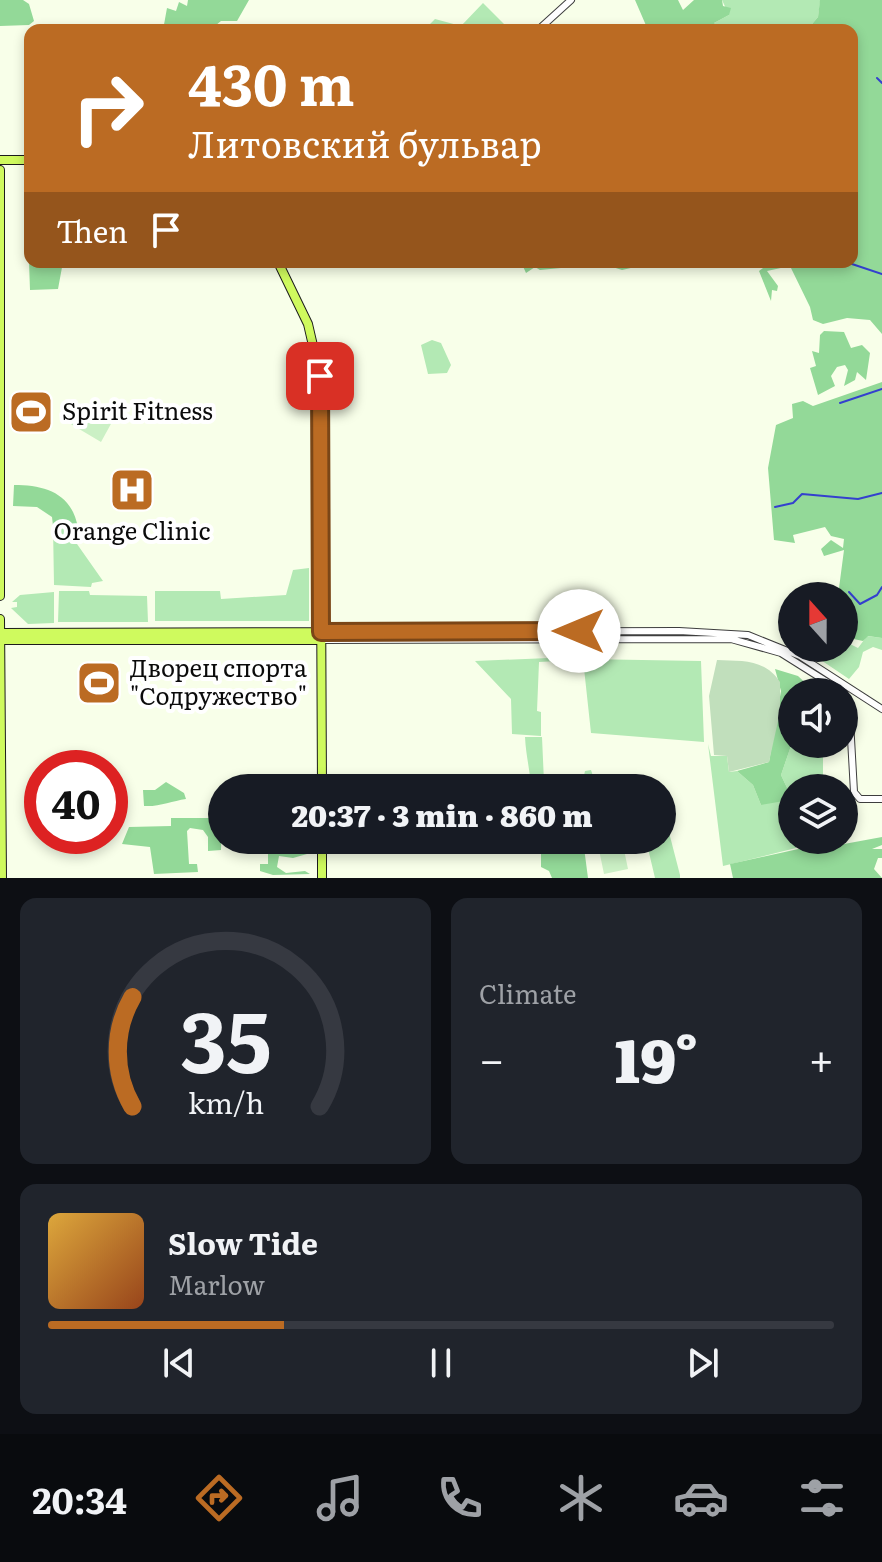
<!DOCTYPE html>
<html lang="en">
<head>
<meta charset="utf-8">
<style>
  :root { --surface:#171b24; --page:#20242c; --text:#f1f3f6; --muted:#9ea1a6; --line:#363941; --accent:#bb6b23 }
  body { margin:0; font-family:Literata,serif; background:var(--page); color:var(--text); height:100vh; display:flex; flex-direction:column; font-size:30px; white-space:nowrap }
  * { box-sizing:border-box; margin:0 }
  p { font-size:26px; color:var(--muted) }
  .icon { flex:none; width:44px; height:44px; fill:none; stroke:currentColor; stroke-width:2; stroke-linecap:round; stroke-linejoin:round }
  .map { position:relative; height:878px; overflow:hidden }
  .panel { display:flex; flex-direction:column; gap:20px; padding:20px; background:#0d0f14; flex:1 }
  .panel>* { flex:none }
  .banner { position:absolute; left:24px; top:24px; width:834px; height:244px; border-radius:16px; box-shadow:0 4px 12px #0003; background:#bb6b23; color:#fff; overflow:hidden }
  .needle { width:52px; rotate:339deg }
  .fabs { position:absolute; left:778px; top:582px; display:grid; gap:16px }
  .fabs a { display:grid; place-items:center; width:80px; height:80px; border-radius:50%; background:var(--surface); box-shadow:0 4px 12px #0003; font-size:40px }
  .speed { position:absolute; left:24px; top:750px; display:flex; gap:16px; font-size:40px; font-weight:700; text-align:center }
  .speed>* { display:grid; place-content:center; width:104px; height:104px; border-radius:50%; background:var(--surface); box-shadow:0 4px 12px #0003; line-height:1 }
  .speed .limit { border:12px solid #d22; background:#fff; color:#111 }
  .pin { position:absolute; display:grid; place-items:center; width:68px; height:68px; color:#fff; margin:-34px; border-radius:16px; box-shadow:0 4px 12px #0006 }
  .me { position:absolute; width:88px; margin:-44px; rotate:270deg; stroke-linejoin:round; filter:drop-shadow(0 0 6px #0008) }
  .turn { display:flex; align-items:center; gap:28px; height:168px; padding:0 32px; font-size:36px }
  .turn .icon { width:104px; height:104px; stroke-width:2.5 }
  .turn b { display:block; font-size:56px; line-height:68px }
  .then { display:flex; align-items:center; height:76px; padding:0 32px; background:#0003; gap:16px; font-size:30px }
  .big { font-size:60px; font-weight:800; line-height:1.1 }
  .panel .tile { flex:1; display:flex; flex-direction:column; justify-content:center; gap:12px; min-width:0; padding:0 28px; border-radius:16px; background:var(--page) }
  .panel .dial { align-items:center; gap:0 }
  .dial svg { height:208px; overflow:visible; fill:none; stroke:var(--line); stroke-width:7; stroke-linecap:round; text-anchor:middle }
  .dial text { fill:var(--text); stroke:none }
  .song { display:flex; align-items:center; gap:24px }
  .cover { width:96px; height:96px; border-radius:12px; background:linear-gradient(135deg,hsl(40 70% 55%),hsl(20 70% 35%)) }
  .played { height:8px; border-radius:4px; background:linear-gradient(90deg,var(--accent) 30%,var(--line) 30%) }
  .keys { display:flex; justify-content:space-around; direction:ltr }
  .heat { display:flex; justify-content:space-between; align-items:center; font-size:44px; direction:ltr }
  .panel .tiles { flex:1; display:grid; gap:20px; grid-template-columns:1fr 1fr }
  .tile:last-child { grid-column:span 2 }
  .trip { position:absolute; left:208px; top:774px; width:468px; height:80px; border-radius:40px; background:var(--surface); box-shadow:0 4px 12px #0003; font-weight:800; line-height:80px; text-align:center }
  .tabs { display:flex; height:128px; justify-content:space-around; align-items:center; background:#090b0e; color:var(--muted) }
  .tabs .icon { width:56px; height:56px }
  .tabs .current { color:var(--accent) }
  .tabs b { font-size:36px; color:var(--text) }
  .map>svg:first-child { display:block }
  .green { fill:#b3e9b4 }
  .forest { fill:#93d998 }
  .cemetery { fill:#c1dfbc }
  .pitch { fill:#cbf0c5 }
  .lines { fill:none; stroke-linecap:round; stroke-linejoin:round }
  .stream { stroke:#3440ce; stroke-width:2 }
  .minor-casing { stroke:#3e3e3e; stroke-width:8 }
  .major-casing { stroke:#1c1c1c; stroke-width:10 }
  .minor { stroke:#fff; stroke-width:6 }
  .major { stroke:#cffa5e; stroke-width:8 }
  .route-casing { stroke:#7a4617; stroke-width:20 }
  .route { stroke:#bb6b23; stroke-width:14 }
  .labels { text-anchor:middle; stroke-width:8; stroke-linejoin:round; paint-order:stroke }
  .poi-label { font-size:24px; fill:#0b0b0b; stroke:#fff; text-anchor:start }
</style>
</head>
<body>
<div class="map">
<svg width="882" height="878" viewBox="0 0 882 878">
  <rect width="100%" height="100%" fill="#f8ffe9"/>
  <path class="green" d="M722,0h98v2l-2,15 -11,13h-82l-11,-7 15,-8z
    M483,3l27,27h-86l11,-11 26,7z
    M432,340l9,3 10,22 -4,8 -19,1 -7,-29z
    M53,526l29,4 -5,14 26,37 -11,2 -1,4 -37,-2z
    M309,568v53h-154v-30h65l1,8 65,-4 7,-25z
    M59,591h30l1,4 57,1 1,26h-90z
    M54,592v31l-26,1 -17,-16 6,-1v-5h-5l8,-7z
    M867,636l15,2v12l-9,-3 -10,5 -4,15 -10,12 -46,-31h41v-7l14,7z
    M572,657l5,3 -38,2 -2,49 4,1v24l-29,-2 -1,-35 -36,-38z
    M583,659l118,2 3,81 -113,-9z
    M525,737h17l2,45 39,-2 2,-9 6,-1 6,18h-66c-1,-19 -5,-31 -6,-51z
    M792,743l31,1v36l-20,8h-11v9l-10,8 10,20v15h4v8l-73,18 -15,-122 3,12h16l2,16 8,-1 16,14 8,20 27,-15 -7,-15z
    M664,813l16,62v3h-25l-9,-38h16z"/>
  <path class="forest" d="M0,0h23l6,4 5,17 -5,4 -29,1z
    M188,0h61l-12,21h-16l-11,9 -23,-6v6h-24l4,-22 9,3 3,-9 8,4z
    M635,0h43l5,10 11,-10h28l1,6 8,2 -2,7 -15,8 11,7h-77z
    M820,0h62v334l-12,-14 -23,-2 -24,6 -10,-4 -3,-13 -20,-41 -23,5 11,15 -1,5 -5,-1 -1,11 -12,-30 12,-9h81v-232h-45l11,-13z
    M29,262h34l-5,27 -28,1z
    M521,262h136l-35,8 -19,-6 -63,6 -5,-3 -9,6z
    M824,331l20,1 7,16 11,-3 8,8 -4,27 -9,-8 -2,8 -11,6 4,-16 -3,-5 -8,2 -6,9 4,10 -17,9 -8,-27 6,-2 -4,-15 7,2 1,-18z
    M882,382v256l-14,-2 -5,5 -19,-4v-41l-21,-6 16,-2 5,-38 -20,6 -3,-7 10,-9 12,8 1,-9 -13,-3 -6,-9 -32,8 2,8 -21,-3 -6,-72 8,-43 17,-7 -1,-14 11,-3 10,5z
    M14,485c31,0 58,8 64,43l-25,-2 -1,-9 -15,-10 -24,-1z
    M775,669l23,7 17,16h-23v51l-11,32 7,15 -4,11 -23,4 -8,-20 -16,-14 32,-9 12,-71z
    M166,782l18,11 2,6c-14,2 -27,8 -42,7l-1,-16h12z
    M171,818h51l-1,32 -13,1v-14l-5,-7 -13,-2 -3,3 2,33h8l1,8 -44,2 -4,-27 -28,-3 7,-17 42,-1z
    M882,837v8l-10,4h10v9h-4l-4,11 8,9h-149l-3,-14 91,-20 2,-4 21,4z
    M268,840h32l2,10 5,4 -14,4 -14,-2 -2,11 9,6 19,-2 5,3 -37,1 -13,-4v-7h8z
    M541,840h42l5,38h-36l-3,-7 -8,-4z"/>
  <path class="cemetery" d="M717,660c25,1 48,-1 63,22v30l-11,50 -40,10 -2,-16 -13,-1 -5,-59z"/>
  <path class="pitch" d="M80,403l32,19 -11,20 -32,-19z
    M597,840h25l6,29 -24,5z"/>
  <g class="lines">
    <path class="stream" d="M877,78l5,5
      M846,262l36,12
      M840,403l42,-14
      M775,507l18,-4 9,-9 56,5 24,-6
      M849,592l11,12 17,-9 5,-8"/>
    <g class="minor-casing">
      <path id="minor" d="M538,30l33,-30
        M321,632l358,-1 69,4 52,21 82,53
        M321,640l410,-1 50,14 62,39
        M844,693l5,10 5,89 6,7h22"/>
    </g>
    <g class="major-casing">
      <path id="major" d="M0,160h30
        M0,170v426
        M278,262l30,62 12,52 2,412
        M0,619l2,259
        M0,633l321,-1
        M0,640h321
        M322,840v38"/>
    </g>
    <use href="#minor" class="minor"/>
    <use href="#major" class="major"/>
  </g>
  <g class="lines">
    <g class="route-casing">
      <path id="route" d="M320,376l1,256 258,-1"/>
    </g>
    <use href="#route" class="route"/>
  </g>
  <defs>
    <g id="stadium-square" transform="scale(2.3)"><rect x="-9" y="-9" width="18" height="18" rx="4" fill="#bb6b23" stroke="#fff"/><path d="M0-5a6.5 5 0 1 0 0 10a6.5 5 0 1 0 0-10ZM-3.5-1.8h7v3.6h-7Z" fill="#fff"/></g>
    <g id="hospital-square" transform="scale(2.3)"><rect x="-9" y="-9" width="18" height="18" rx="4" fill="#bb6b23" stroke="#fff"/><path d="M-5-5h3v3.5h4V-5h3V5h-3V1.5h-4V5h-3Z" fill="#fff"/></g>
  </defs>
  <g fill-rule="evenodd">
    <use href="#stadium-square" x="31" y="412"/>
    <use href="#hospital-square" x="132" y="490"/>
    <use href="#stadium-square" x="99" y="683"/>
  </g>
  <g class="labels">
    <g class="poi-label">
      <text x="62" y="420">Spirit Fitness</text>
      <text x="132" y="540" text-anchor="middle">Orange Clinic</text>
      <text x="130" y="677">Дворец спорта<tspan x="130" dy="28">"Содружество"</tspan></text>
    </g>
  </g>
</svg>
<div class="fabs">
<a><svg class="needle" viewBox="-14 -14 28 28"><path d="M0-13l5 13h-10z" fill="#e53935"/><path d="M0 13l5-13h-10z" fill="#9ea1a6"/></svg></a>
<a><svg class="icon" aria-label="sound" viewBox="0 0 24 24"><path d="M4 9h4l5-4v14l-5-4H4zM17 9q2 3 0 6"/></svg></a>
<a><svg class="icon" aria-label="layers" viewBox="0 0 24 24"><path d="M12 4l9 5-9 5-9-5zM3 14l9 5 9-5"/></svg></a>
</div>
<div class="speed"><div class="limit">40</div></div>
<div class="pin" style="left:320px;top:376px;background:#d93025"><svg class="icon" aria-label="arrive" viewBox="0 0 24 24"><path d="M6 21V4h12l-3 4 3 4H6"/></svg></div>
<svg class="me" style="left:579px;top:631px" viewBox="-20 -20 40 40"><circle r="19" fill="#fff"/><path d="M0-13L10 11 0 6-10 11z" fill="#bb6b23"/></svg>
<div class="trip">20:37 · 3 min · 860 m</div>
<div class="banner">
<div class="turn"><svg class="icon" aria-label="right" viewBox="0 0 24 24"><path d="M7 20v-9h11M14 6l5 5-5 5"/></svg><div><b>430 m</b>Литовский бульвар</div></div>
<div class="then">Then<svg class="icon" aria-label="arrive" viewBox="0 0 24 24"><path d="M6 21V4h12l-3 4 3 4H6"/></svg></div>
</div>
</div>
<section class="panel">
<div class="tiles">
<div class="tile dial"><svg viewBox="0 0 100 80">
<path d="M14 69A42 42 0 1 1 86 69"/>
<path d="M14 69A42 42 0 0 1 14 27" stroke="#bb6b23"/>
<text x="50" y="56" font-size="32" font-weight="700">35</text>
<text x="50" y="72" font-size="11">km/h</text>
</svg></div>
<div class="tile"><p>Climate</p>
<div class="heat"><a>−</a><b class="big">19°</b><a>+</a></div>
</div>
<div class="tile">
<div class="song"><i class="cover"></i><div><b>Slow Tide</b><p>Marlow</p></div></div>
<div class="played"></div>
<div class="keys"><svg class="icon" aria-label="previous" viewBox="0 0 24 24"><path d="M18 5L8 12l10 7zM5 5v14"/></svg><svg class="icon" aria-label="pause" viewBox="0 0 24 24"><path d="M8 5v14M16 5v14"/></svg><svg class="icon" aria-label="next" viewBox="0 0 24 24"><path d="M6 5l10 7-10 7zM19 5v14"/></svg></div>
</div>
</div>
</section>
<nav class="tabs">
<b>20:34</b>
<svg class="icon current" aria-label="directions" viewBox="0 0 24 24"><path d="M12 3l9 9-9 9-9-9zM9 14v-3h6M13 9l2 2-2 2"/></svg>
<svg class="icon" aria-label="music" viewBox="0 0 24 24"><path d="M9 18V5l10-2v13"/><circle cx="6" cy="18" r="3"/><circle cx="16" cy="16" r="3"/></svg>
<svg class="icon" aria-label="phone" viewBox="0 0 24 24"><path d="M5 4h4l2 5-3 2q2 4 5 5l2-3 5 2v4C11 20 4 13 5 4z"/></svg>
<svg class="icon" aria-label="climate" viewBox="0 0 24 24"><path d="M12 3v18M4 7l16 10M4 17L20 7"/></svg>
<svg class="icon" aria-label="car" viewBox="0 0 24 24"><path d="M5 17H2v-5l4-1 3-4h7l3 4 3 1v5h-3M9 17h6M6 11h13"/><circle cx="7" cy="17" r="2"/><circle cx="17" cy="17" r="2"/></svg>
<svg class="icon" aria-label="filters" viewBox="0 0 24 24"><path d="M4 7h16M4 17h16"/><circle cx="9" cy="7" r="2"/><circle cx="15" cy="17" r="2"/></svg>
</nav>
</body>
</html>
